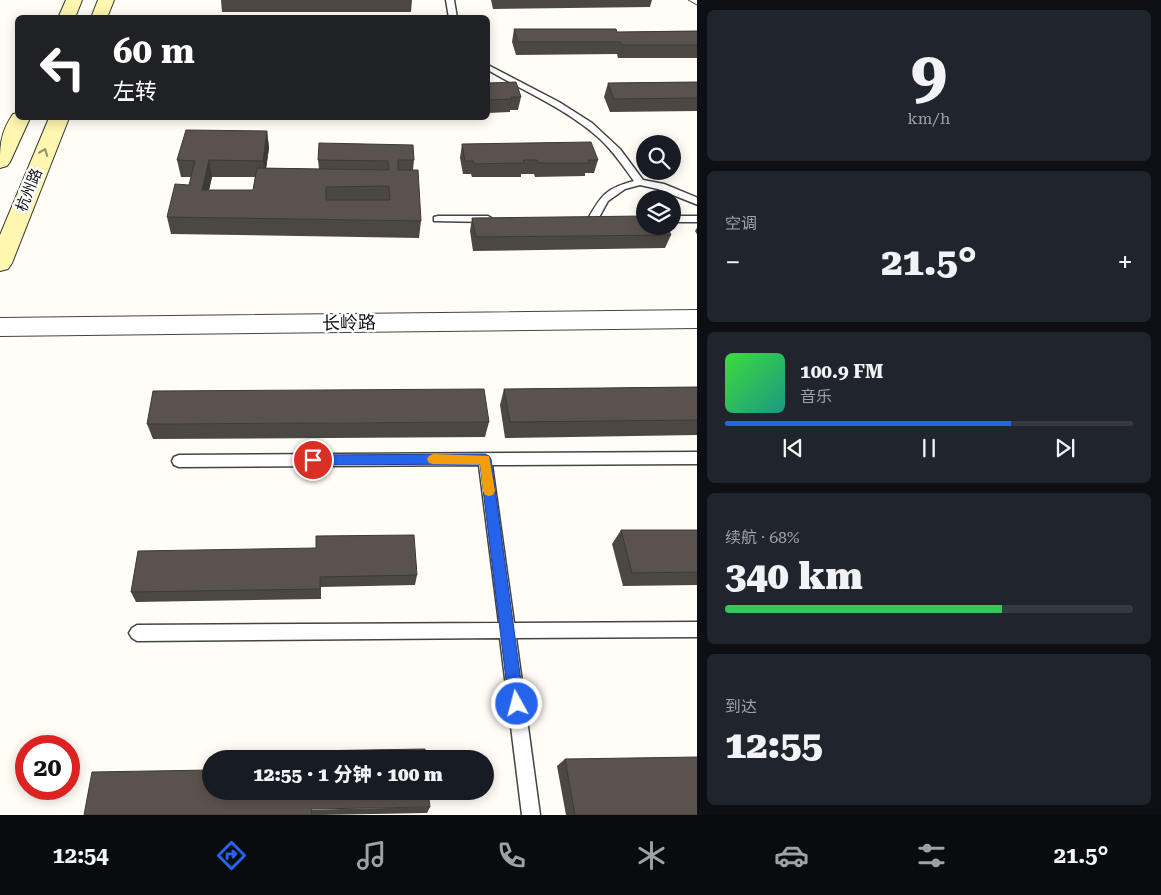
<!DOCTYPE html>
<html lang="zh">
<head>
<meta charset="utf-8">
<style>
  :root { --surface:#171b24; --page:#20242c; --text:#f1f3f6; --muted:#9ea1a6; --line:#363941; --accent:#2563eb }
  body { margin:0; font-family:"Roboto Serif","Noto Sans SC",serif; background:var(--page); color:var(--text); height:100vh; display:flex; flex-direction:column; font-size:19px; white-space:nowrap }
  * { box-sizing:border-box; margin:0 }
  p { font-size:16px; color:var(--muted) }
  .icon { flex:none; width:28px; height:28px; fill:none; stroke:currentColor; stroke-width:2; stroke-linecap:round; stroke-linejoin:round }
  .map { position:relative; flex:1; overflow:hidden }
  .panel { display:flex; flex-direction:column; gap:10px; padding:10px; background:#0d0f14; width:464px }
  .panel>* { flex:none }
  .hud { position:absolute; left:15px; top:15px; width:475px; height:105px; border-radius:8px; box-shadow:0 2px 12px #0003; background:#202124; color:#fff; overflow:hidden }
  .tools { position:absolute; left:636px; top:135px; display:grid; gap:10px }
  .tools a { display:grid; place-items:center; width:45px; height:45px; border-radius:50%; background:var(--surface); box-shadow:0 2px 12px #0003; font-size:25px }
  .speed { position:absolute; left:15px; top:735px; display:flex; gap:10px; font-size:25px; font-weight:700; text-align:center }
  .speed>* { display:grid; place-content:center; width:65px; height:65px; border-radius:50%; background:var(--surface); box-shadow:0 2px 12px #0003; line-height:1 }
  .speed .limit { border:8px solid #d22; background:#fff; color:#111 }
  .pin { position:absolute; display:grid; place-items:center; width:42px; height:42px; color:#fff; margin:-21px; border:2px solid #fff; border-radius:50%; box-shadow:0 1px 5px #0007 }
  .me { position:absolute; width:55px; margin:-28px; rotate:353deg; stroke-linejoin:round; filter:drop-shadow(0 0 4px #0008) }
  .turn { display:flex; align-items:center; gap:18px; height:105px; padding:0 15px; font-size:22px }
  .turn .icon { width:65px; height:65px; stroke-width:2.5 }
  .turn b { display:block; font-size:35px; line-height:42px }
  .big { font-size:38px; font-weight:800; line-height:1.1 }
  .panel .tile { flex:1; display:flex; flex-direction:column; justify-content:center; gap:8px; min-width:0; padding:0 18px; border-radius:8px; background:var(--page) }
  .panel .dial { align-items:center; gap:0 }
  .dial b { font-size:65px; line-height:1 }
  .song { display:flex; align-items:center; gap:15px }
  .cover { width:60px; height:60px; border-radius:8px; background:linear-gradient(135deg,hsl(120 70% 55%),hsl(170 70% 35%)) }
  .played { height:5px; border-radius:2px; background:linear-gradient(90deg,var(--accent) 70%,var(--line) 70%) }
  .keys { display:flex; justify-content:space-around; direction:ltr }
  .heat { display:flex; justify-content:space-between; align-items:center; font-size:28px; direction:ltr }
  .charge { height:8px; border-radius:4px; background:linear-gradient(90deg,#34c759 68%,var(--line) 0) }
  .trip { position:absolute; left:202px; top:750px; width:292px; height:50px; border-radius:25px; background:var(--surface); box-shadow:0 2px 12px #0003; font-weight:800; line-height:50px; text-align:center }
  .tab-bar { display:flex; height:80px; justify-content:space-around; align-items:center; background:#090b0e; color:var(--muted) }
  .tab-bar .icon { width:35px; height:35px }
  .tab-bar .selected { color:var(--accent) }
  .tab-bar b { font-size:22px; color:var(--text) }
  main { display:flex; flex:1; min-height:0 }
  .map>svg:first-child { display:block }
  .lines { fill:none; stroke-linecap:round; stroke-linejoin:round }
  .service-casing { stroke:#444; stroke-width:3 }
  .minor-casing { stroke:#444; stroke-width:2 }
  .tertiary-casing { stroke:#444; stroke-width:2 }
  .secondary-casing { stroke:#333; stroke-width:2 }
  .service { fill:#fff; fill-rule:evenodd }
  .minor { fill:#fff; fill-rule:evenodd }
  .tertiary { fill:#fff; fill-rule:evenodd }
  .secondary { fill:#fff6b0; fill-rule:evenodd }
  .wall { fill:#4d4742; fill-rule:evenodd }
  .shaded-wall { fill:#3f3936 }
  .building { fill:#5a524d; stroke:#3f3936; fill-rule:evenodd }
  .oneway { stroke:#948f68 }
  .route { fill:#2563eb; stroke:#184099 }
  .slow { fill:#f59e0b }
  .labels { text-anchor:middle; stroke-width:5; stroke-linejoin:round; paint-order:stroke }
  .far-street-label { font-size:15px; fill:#111; stroke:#fff }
  .street-label { font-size:18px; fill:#111; stroke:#fff }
</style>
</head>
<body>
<main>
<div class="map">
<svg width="698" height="815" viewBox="0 0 698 815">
  <rect width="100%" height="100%" fill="#fffdf5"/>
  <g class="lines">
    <g class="service-casing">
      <path id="service" d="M446,0h8l3,18h-8z
        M488,65l71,37 33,21 28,26 23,31 21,4 34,14v7l-40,-16 -18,-4 -15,4 -17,12 -11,20h-8l-1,-2c13,-24 19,-31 46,-38 -11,-15 -21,-30 -34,-42 -33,-30 -75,-47 -112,-69z
        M438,216h50l5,3 -5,3 -54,-1v-4z
        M672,216h26v6h-26z
        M698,452v12l-206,1 22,158 184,-1v15l-182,1 24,177h-18l-22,-177 -363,3 -5,-3 -3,-5 3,-5 5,-3 362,-2 -20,-158 -300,2 -5,-2 -2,-4 2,-4 5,-2z"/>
    </g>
    <g class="minor-casing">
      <path id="minor" d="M689,0h9v5z"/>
    </g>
    <g class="tertiary-casing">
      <path id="tertiary" d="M698,310v18l-698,8v-18z"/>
    </g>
    <g class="secondary-casing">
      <path id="secondary" d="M66,0h16l-7,18h-17z
        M98,0h16l-7,18h-16z
        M18,113v5h12l-20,44 -3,4 -7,2c0,-22 0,-35 13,-54z
        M49,118h20l-57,145 -4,6 -8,2v-36z"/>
    </g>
    <use href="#service" class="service"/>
    <use href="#minor" class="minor"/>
    <use href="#tertiary" class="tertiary"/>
    <use href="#secondary" class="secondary"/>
  </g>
  <path class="wall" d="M221,0h191l-1,12h-189z
    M491,0h161l-2,7 -157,2z
    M514,29l103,3 81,-1v27h-80l-1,-4 -101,1 -4,-13z
    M698,82v29l-88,1 -6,-15 4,-14z
    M488,83l33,14 -3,13h-8v2l-22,1z
    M267,131l2,17 -3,20 53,1 -1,-9h96l-1,10 8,51 -2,17 -248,-4 -4,-17 22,-32 2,-8h-10l-4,-17zM212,177h43l-2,13h-44z
    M462,144l136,16 -4,13h-9v3l-50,1 -1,-3h-13v3h-49l-1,-3h-8l-3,-16z
    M472,218l199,17 -6,13 -192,3 -3,-20z
    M698,226v10l-3,-5z
    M698,387v48l-193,3 -5,-33 4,-16z
    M489,422l-4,15 -332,2 -6,-15z
    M621,530h77v55l-75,1 -11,-42z
    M316,548l101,27 -2,10 -94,2v12l-185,3 -5,-10z
    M565,759l133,56h-132l-9,-49z
    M430,807l-3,6 -105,2h-238z"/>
  <path class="shaded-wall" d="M267,131l2,17 -4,29 -2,-16z
    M209,160l3,17 -7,30 -3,-17z"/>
  <path class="building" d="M514,29h102l1,3 81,-1v14h-76l-2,-3h-102z
    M516,82l5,15h-10l1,2 -24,1v-17z
    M698,82v16l-84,1 -6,-16z
    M186,130l81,1 -4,30 -54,-1 -7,30h51l4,-22 132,2 -1,-9 -70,-1 1,-17 94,2 1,15h-16v10h20l3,51 -254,-4 8,-33 14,1 6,-24 -18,-1zM389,186l1,14h-64v-13z
    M591,142l7,18h-10l1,3h-51l-1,-3h-14l1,3 -50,1 -1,-3h-8l-3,-17z
    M645,216v10h22l4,9 -195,2 -4,-19z
    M698,387v33l-188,2 -6,-33z
    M484,389l5,33 -342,2 6,-33z
    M621,530h77v42l-66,1z
    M414,535l3,40 -97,2v12l-189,3 7,-41 178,-3v-12z
    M425,749l1,10h-119v-8z
    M698,757v58h-123l-10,-56z
    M211,770v21h217l2,16 -119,2 1,6h-228l8,-43z"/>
  <defs><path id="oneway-chevron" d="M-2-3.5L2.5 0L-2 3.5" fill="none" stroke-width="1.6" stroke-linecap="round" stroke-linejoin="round" transform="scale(1.25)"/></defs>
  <use class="oneway" href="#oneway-chevron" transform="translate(44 152) rotate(-68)"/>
  <path class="route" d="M485,454l4,2 2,3 33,245 -2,6 -5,2 -6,-2 -2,-6 -29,-240 -167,1 -4,-1 -2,-4 2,-3 4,-2z"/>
  <path class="slow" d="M433,454l56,2 6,35 -2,4 -4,1 -4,-1 -2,-4 -3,-27h-47l-4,-1 -2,-4 2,-3z"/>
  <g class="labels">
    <g class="far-street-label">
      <text transform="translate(29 190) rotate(-68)" y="5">杭州路</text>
    </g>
    <g class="street-label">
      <text transform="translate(349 323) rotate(-1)" y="6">长岭路</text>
    </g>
  </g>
</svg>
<div class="tools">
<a><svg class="icon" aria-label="search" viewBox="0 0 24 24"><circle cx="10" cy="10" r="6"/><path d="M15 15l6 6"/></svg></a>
<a><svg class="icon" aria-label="layers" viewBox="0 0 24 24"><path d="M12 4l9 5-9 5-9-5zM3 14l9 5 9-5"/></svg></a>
</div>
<div class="speed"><div class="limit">20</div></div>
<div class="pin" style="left:313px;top:460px;background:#d93025"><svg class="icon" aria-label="arrive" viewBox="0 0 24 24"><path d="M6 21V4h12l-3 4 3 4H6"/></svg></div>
<svg class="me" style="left:517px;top:704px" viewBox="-20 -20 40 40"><circle r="17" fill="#2563eb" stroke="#fff" stroke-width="3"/><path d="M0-11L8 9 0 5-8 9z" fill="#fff"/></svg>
<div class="trip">12:55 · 1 分钟 · 100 m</div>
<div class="hud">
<div class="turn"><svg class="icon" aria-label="left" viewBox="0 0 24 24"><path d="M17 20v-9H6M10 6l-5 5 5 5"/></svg><div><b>60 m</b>左转</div></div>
</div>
</div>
<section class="panel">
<div class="tile dial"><b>9</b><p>km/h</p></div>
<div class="tile"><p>空调</p>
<div class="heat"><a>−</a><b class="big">21.5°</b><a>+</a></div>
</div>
<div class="tile">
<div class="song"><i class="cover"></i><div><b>100.9 FM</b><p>音乐</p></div></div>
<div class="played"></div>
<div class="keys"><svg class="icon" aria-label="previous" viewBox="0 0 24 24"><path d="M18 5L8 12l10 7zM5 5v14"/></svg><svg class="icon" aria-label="pause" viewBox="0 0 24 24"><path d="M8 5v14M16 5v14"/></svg><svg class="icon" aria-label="next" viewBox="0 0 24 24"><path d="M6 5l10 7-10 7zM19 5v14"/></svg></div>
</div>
<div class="tile"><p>续航 · 68%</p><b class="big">340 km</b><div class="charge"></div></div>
<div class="tile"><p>到达</p><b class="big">12:55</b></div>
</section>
</main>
<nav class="tab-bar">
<b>12:54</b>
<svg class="icon selected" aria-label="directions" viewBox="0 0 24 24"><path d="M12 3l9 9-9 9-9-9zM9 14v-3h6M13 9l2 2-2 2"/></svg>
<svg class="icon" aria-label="music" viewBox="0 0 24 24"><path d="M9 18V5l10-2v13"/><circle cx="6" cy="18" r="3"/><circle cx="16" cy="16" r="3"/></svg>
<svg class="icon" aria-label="phone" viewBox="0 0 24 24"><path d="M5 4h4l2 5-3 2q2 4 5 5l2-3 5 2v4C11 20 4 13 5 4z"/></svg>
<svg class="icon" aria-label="climate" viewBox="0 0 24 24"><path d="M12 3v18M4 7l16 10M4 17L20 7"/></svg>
<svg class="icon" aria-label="car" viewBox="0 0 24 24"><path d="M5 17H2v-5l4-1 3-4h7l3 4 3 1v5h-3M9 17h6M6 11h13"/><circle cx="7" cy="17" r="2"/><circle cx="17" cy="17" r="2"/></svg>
<svg class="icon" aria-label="filters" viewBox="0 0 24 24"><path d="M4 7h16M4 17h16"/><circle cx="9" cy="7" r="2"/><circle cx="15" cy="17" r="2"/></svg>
<b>21.5°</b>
</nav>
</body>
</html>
